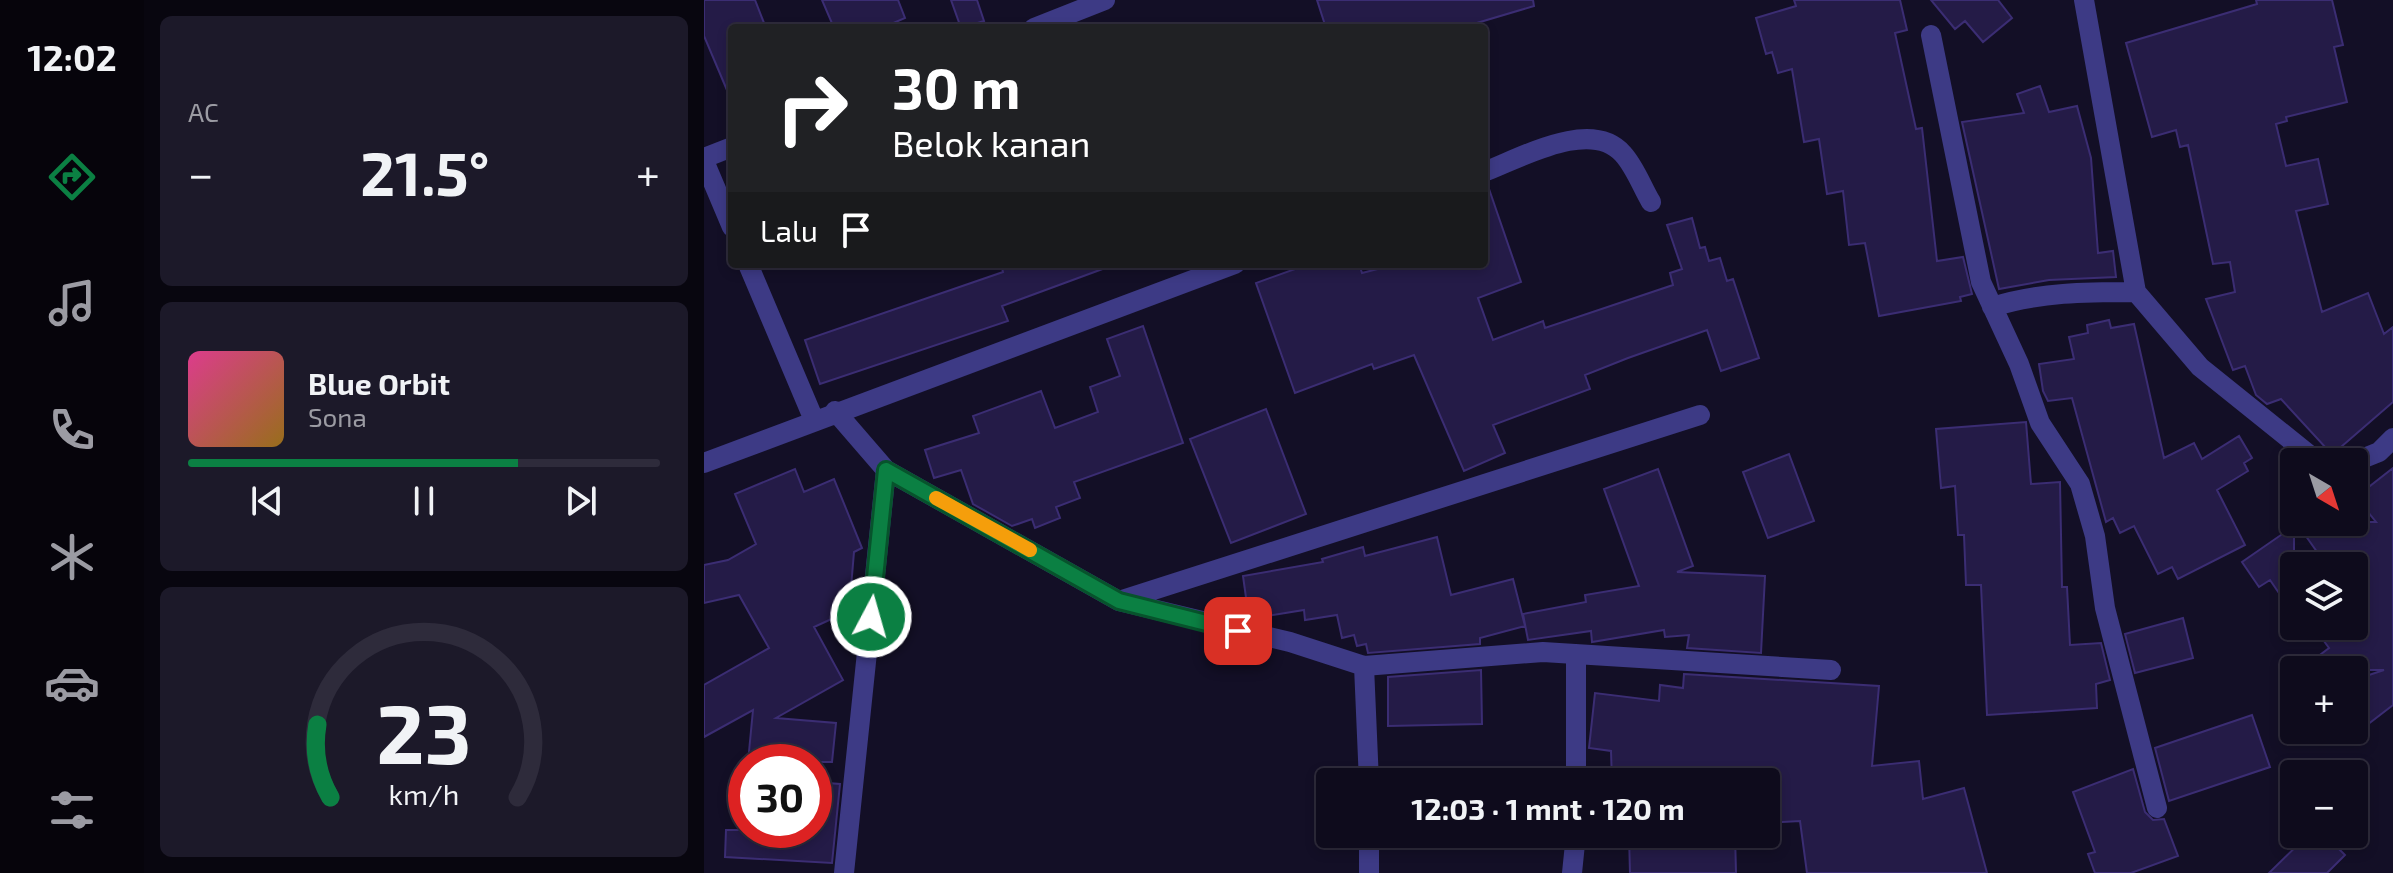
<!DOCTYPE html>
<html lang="id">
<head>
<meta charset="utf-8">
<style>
  :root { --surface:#0e0b1c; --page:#1c1929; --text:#f1f3f6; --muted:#9b9ba3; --line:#2e2b3b; --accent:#0b8043 }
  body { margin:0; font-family:"Exo 2",sans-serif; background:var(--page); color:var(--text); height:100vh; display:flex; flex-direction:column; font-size:30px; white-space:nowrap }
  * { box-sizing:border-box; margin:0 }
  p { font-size:26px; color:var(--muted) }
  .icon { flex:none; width:44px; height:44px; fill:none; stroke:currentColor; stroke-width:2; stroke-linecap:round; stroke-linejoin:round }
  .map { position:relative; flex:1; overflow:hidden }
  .panel { display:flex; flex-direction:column; gap:16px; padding:16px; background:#08060f; width:560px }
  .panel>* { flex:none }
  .banner { position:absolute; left:24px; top:24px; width:760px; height:244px; border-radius:8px; box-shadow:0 4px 12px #0003,0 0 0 2px var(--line); background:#202124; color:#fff; overflow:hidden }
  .needle { width:52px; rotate:141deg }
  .fabs { position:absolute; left:1576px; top:448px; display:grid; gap:16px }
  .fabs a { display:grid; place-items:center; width:88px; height:88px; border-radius:8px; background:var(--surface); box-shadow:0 4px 12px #0003,0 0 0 2px var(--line); font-size:40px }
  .speed { position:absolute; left:24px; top:744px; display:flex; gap:16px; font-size:40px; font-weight:700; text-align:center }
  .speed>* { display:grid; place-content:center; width:104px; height:104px; border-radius:50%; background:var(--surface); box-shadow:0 4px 12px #0003,0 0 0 2px var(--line); line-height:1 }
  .speed .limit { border:12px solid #d22; background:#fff; color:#111 }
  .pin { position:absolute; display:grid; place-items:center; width:68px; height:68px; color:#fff; margin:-34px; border-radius:16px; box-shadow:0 4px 12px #0006 }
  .me { position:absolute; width:88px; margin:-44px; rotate:6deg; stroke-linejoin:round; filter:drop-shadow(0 0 6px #0008) }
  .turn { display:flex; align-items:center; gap:28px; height:168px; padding:0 32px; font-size:36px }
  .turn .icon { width:104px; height:104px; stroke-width:2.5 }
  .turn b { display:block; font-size:56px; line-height:68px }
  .then { display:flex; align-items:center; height:76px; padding:0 32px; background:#0003; gap:16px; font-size:30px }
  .big { font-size:60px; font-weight:700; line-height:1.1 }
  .panel .card { flex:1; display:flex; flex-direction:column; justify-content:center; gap:12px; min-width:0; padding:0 28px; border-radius:12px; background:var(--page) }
  .panel .dial { align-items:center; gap:0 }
  .dial svg { height:208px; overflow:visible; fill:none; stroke:var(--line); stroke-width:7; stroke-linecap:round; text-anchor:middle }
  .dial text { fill:var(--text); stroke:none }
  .song { display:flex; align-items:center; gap:24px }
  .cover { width:96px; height:96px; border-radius:12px; background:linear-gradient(135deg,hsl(330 70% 55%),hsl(40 70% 35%)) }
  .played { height:8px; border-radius:4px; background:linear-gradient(90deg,var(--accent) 70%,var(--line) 70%) }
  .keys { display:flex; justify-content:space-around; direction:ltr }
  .heat { display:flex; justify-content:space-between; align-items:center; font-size:44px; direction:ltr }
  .trip { position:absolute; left:612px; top:768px; width:464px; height:80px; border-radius:8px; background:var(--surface); box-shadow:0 4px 12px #0003,0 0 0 2px var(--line); font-weight:700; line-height:80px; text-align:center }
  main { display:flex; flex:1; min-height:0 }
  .tabs { display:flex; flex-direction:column; width:144px; justify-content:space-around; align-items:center; background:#06040b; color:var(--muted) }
  .tabs .icon { width:56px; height:56px }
  .tabs .on { color:var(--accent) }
  .tabs b { font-size:36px; color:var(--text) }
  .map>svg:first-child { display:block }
  .building { fill:#241b47; stroke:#3b2d73; stroke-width:2 }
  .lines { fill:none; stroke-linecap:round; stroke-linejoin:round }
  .minor { stroke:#3d3a85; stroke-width:20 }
  .route-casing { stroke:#07532c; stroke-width:20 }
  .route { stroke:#0b8043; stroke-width:14 }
  .slow { stroke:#f59e0b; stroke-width:14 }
</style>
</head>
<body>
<main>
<nav class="tabs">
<b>12:02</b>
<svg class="icon on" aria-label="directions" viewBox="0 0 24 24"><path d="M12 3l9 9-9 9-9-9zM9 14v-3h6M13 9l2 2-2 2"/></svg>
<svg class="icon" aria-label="music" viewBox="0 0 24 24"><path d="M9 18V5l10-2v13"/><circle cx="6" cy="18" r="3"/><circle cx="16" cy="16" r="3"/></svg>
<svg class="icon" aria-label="phone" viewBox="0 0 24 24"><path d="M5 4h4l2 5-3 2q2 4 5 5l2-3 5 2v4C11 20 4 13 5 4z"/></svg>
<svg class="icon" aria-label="climate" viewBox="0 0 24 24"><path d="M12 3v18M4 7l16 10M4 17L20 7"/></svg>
<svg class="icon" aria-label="car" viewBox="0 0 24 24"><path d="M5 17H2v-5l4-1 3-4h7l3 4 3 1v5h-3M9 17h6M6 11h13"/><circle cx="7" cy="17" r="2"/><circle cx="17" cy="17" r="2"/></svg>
<svg class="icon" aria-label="filters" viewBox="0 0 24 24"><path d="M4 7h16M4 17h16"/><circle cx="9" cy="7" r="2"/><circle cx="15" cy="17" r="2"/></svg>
</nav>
<section class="panel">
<div class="card"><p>AC</p>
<div class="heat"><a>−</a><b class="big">21.5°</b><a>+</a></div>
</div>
<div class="card">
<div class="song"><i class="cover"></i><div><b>Blue Orbit</b><p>Sona</p></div></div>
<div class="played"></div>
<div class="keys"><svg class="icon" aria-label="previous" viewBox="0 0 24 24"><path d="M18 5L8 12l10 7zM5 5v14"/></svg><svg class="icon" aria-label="pause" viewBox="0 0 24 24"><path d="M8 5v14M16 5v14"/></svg><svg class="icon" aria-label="next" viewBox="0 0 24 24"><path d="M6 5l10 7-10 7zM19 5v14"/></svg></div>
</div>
<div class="card dial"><svg viewBox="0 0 100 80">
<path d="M14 69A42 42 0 1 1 86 69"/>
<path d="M14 69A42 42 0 0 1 9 41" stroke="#0b8043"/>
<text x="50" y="56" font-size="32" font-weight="700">23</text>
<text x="50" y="72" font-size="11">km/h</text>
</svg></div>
</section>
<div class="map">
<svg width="1689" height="873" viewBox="0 0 1689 873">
  <rect width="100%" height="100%" fill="#130f26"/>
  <path class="building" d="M0,0h51l11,28h-34v74l-28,-66z
    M118,0h76l7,18 -23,10h-48z
    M247,0h26l7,21 -23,7z
    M613,0h216l1,6 -74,22h-134z
    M1090,0h106l7,30 -12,3 21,96 6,-1 15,133 26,-4 9,37 -12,3 1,4 -82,15 -14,-73 -16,2 -6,-54 -16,3 -8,-55 -15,3 -12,-73 -14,4 -6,-21 -6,2 -10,-36 40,-12z
    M1227,0h67l14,18 -29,24 -18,-21 -10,8z
    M1552,0h76l11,45 -9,2 13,55 -61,15 1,4 -11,3 10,42 32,-7 10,45 -32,7 26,101 46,-19 16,41 9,-7v75l-59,51 -8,-5 -45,-49 -14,5 -11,-9 -11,-29 -12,4 -27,-71 29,-7 -5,-30 -17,2 -25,-119 -8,2 -4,-17 -24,7 -26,-94 131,-39z
    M1336,86l9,26 28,-6 14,52 7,95 15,-2 3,26 -67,3 -50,9 -37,-167 62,-9 -7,-19z
    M784,186l33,96 -43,16 15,42 50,-19 2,7 128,-43 -3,-12 12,-4 -15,-44 25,-7 8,30 5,-1 4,14 11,-3 7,23 6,-2 26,79 -38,13 -14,-41 -79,28 -43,17 5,14 -97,36 12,28 -41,18 -50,-116 -40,14 -2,-5 -77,29 -39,-110 53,-19h50l3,9 35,-9h87v-77z
    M297,264l107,3 -106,39 6,15 -188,63 -15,-44 198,-68z
    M1405,320l2,8 23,-4 30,134 30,-15 8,16 37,-23 13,22 -8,5 4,8 -31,19 28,55 -67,34 -6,-12 -14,7 -24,-48 -14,7 -7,-15 -7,4 -34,-124 -24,3 -5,-10 -4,-27 35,-5 -5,-22 19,-4 -1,-8z
    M439,326l40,117 -109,39 6,16 -24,9 4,11 -25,10 -3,-9 -20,7 -39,-22 -12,-34 -27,8 -9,-28 54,-17 -6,-17 68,-25 14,37 43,-16 -8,-25 30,-11 -13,-37z
    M562,409l40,105 -75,29 -41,-104z
    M1322,422l5,62 29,-2 2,105h5l3,58 31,-2 9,37 -14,4 1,24 -110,7 -6,-130h-15l-2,-50h-6l-3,-49 -14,2 -5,-59z
    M1085,454l25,67 -46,17 -25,-66z
    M1689,468v237l-39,30v-55l30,-10h-84l29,-22 -16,-22h41v-60h-27l-31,-44h80l-20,-25z
    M91,469l9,23 30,-13 28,69 -8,4 -5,59 -35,16 29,53 -67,38 60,5 -4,39h-84l5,-52 -49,27v-52l65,-37 -30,-53 -35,8v-38l24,-5 28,-16 -21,-50z
    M954,469l35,97 -16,6 88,4 -4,77 -74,-5 2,-13 -24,2 -1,-7 -72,12 -1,-11 -63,9 -5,-26 63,-12 -1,-7 54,-9 -35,-97z
    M1590,526v89l-24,-35 -11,7 -17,-25z
    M733,537l14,58 62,-16 12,47 -45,12v6l-112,9 -2,-9 -9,2 -3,-11 -12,3 -5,-23 -32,5 -1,-10 -55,9 -6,-43 80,-14 -1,-3 41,-12 2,9z
    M1479,618l10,40 -58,15 -10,-39z
    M777,670l1,54 -94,2v-49z
    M980,674l195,12 -7,80 47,-5 4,38 41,-11 23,85h-180l-7,-52 -34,2v-41h-154l-1,-31 -22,-3 6,-55 64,8 1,-16 23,3z
    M1548,715l18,52 -101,34 -14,-53z
    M1429,769l12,43 8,8 11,-1 14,37 -47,17h-36l-7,-19 7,-2 -22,-60z
    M110,782l26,2 -8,79 -107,-6 1,-27h88z
    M1031,834l1,39h-106l-1,-38z
    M1605,834h15l21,21 -18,18h-58z"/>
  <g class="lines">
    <path class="minor" d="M1380,0l52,292
      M330,28l71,-28
      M1227,35l50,247 38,82 21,59 40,61 15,52 10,72 52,200
      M0,158l28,-11
      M0,161l28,66
      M780,172c35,-13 107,-55 139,-18 12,13 19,33 28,48
      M44,264l66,156
      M1288,307c47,-15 95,-15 144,-15l64,75 112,90 13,5
      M131,411l51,59 233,131 171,41 74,24 5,116
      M1650,462l25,-10 14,-14
      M0,463l531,-199
      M415,601l581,-186
      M872,654v128
      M660,666l179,-14 288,18
      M140,873l42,-403
      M665,873v-39
      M868,873l4,-39"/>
  </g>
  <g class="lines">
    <g class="route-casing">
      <path id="route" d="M167,617l15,-147 233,131 119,30"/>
    </g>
    <use href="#route" class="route"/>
    <path class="slow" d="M232,498l94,52"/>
  </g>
</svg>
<div class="fabs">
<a><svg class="needle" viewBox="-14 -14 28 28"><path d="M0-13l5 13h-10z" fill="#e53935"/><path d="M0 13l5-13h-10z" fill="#9b9ba3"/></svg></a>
<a><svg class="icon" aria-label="layers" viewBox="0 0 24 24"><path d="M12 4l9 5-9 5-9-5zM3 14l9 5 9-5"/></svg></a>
<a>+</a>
<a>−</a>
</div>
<div class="speed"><div class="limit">30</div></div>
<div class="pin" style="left:534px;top:631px;background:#d93025"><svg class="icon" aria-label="arrive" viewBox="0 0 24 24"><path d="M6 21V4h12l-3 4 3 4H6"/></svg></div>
<svg class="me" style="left:167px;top:617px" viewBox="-20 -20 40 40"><circle r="17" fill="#0b8043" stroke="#fff" stroke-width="3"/><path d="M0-11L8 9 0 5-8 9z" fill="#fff"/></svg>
<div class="trip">12:03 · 1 mnt · 120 m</div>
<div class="banner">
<div class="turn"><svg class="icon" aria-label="right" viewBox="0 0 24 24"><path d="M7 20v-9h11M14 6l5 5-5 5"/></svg><div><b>30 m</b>Belok kanan</div></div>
<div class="then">Lalu<svg class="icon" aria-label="arrive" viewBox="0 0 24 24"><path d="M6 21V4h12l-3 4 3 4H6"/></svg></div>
</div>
</div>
</main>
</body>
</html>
